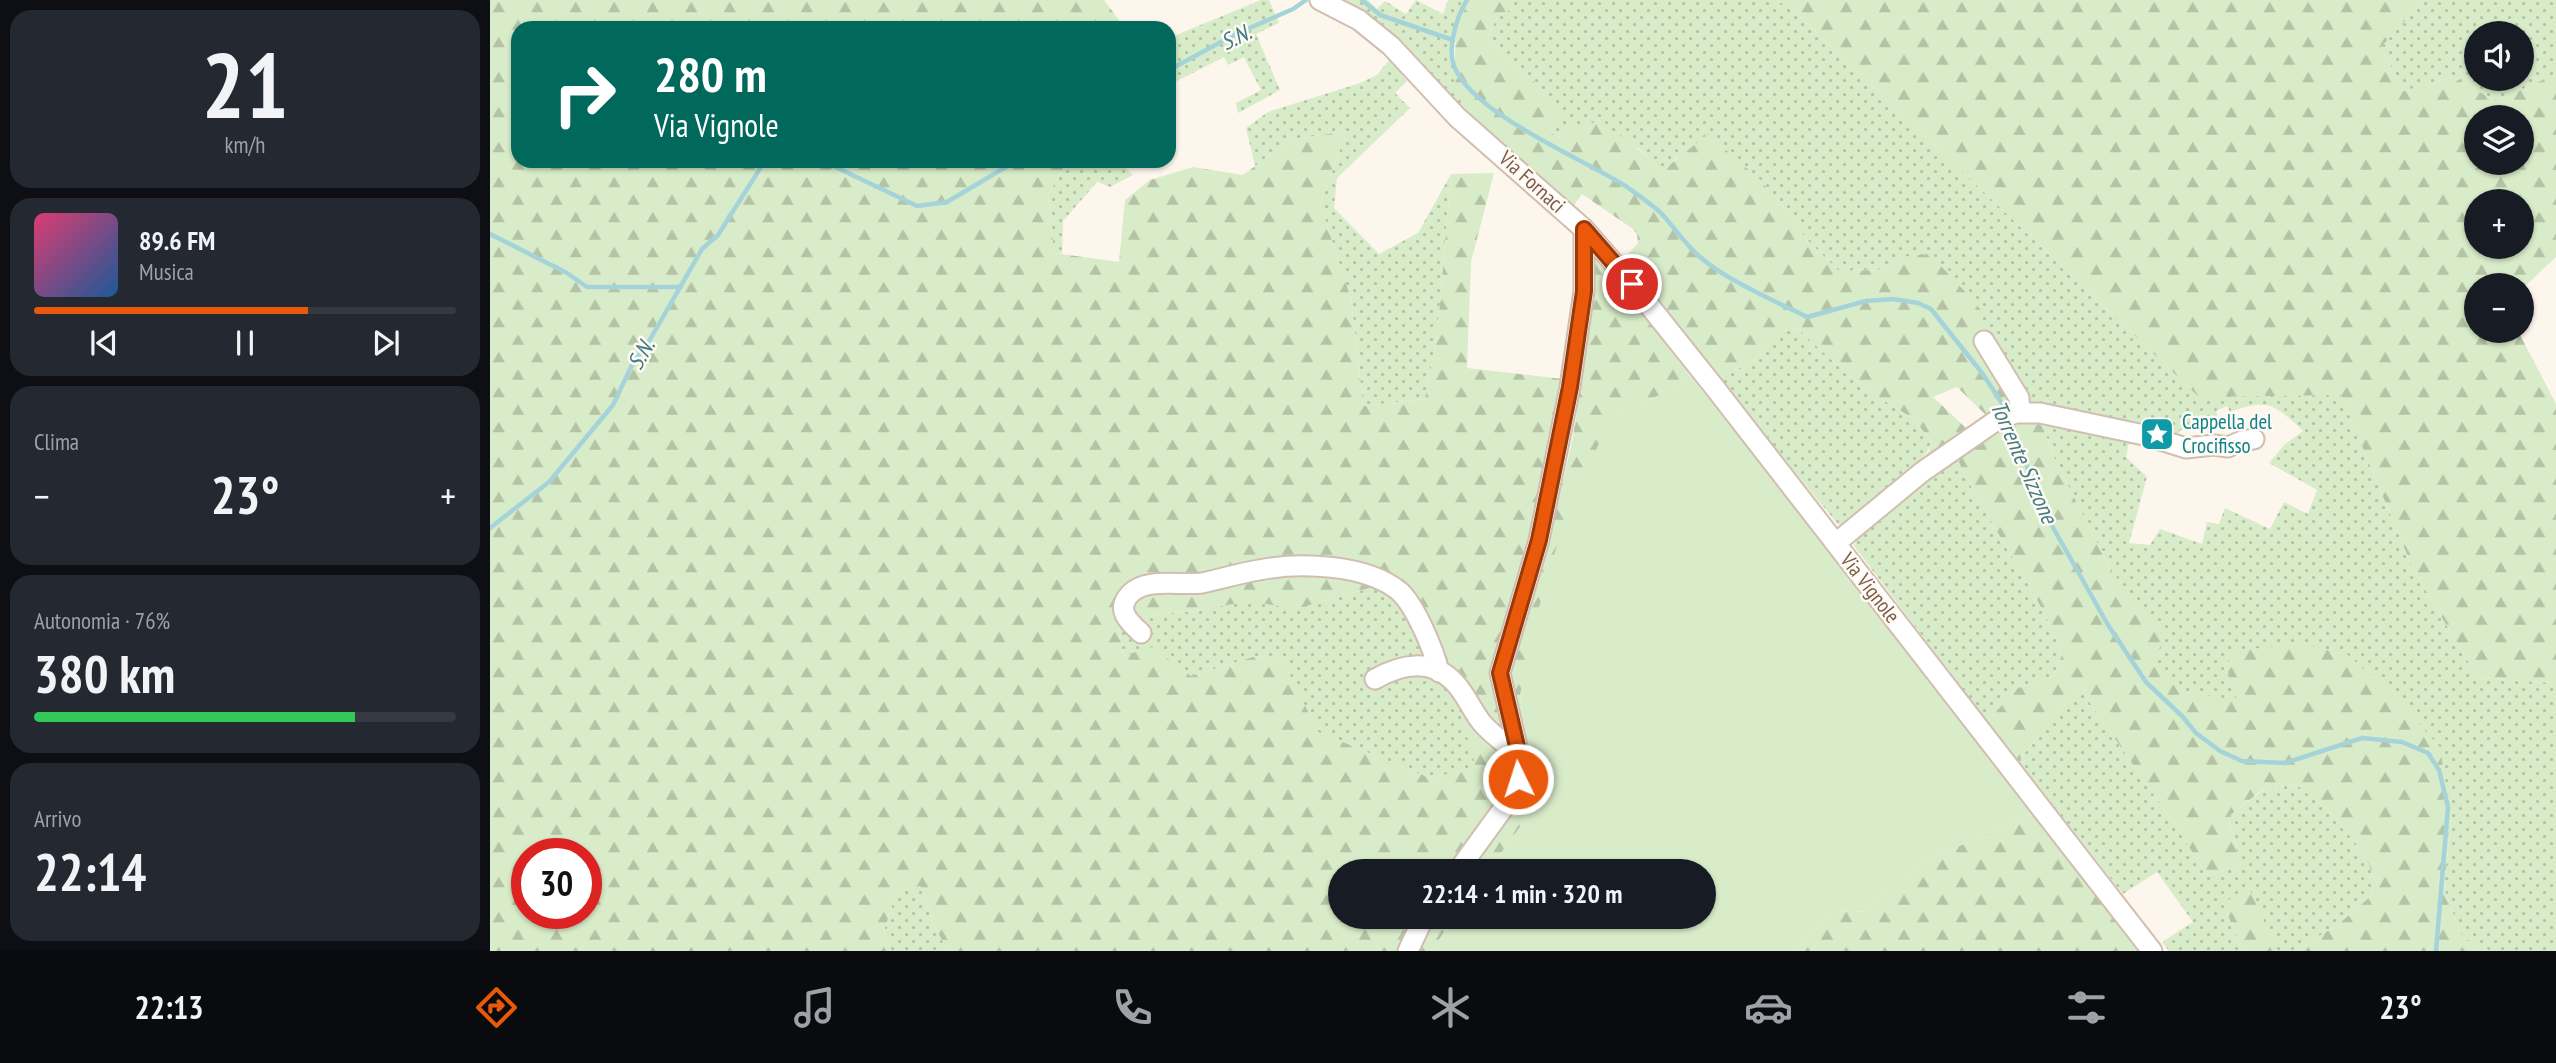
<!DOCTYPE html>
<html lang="it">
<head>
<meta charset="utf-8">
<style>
  :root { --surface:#171b24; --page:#242831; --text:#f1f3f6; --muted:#9ea1a6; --line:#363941; --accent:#ea580c }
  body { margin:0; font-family:"PT Sans Narrow",sans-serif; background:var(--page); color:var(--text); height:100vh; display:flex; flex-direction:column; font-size:26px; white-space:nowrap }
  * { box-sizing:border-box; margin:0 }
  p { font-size:23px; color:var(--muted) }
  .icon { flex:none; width:38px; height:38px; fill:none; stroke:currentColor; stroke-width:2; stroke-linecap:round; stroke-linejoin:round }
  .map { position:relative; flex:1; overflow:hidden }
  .sheet { display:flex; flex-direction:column; gap:10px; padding:10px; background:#0d0f14; width:490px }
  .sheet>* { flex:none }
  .banner { position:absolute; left:21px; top:21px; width:665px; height:147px; border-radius:21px; box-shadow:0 2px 5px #0004; background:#00695c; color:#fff; overflow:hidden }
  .buttons { position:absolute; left:1974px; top:21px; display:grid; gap:14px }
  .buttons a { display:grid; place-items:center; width:70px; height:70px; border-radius:50%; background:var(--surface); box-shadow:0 2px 5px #0004; font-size:35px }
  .speed { position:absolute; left:21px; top:838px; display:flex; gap:14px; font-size:35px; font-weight:700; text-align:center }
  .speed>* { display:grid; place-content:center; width:91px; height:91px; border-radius:50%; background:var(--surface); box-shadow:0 2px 5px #0004; line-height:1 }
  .speed .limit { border:10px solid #d22; background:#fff; color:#111 }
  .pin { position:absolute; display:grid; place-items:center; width:60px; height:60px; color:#fff; margin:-30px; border:4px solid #fff; border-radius:50%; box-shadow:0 2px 7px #0007 }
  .me { position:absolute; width:77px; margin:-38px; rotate:356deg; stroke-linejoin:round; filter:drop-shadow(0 0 5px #0008) }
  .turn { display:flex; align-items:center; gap:24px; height:147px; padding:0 28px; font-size:32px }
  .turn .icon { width:91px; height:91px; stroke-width:2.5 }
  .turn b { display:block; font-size:49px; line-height:60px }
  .big { font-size:52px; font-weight:800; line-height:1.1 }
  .sheet .widget { flex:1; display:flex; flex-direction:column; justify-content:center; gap:10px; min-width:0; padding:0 24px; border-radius:21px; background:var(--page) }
  .sheet .dial { align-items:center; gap:0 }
  .dial b { font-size:91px; line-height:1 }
  .song { display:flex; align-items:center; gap:21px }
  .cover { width:84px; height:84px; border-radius:10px; background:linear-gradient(135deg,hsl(340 70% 55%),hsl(210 70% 35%)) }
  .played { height:7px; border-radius:4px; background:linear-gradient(90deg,var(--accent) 65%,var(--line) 65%) }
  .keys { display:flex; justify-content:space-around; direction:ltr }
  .heat { display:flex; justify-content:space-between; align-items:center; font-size:38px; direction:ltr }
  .charge { height:10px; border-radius:5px; background:linear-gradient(90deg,#34c759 76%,var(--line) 0) }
  .trip { position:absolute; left:838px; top:859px; width:388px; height:70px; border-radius:35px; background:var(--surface); box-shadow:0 2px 5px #0004; font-weight:800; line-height:70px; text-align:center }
  .tabs { display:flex; height:112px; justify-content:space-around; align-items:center; background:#090b0e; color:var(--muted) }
  .tabs .icon { width:49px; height:49px }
  .tabs .on { color:var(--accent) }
  .tabs b { font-size:32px; color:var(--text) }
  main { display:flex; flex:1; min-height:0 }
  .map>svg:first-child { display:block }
  .grass { fill:url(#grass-dots); fill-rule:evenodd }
  .forest { fill:url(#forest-firs); fill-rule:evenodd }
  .green { fill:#d8ecc9 }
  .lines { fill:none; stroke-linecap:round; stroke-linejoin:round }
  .stream { stroke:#a5d3da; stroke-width:4.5 }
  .minor-casing { stroke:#d1beb0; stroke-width:23 }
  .minor { stroke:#fff; stroke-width:19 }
  .route-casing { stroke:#983908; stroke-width:18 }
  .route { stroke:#ea580c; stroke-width:12 }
  .labels { text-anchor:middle; stroke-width:5; stroke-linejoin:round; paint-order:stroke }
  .street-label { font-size:21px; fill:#7a5c4d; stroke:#fffaf3 }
  .culture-label { font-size:21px; fill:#0d838f; stroke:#fffaf3; text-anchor:start }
  .water-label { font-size:23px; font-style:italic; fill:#437c86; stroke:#fffaf3 }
</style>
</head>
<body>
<main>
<section class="sheet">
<div class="widget dial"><b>21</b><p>km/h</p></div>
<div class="widget">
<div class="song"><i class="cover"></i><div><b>89.6 FM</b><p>Musica</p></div></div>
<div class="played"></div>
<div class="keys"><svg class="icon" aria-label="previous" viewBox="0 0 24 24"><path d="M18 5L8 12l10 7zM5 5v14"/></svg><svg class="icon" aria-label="pause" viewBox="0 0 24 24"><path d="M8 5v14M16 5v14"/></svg><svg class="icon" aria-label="next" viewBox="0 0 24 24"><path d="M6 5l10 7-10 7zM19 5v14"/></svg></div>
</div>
<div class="widget"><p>Clima</p>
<div class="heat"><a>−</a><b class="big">23°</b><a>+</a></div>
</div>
<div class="widget"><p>Autonomia · 76%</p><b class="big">380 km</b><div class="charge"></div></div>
<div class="widget"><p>Arrivo</p><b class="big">22:14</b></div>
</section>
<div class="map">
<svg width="2066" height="951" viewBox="0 0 2066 951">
  <defs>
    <pattern id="grass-dots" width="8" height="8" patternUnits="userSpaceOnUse" patternTransform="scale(1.75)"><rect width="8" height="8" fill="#d8ecc9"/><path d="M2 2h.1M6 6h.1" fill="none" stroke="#b4c2a5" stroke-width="1.8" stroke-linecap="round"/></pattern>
    <pattern id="forest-firs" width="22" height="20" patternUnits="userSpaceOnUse" patternTransform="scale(1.75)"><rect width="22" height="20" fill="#d8ecc9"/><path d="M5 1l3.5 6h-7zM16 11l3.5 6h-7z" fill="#b4c2a5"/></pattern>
  </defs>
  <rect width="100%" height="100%" fill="#fdf6ec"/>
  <path class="grass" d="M771,0h8l10,23 -23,11 24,56 -42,23 -2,-10 25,-13 -17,-33 -16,8 -4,-8 -55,28v-47z
    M851,0h27l9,9 8,-8 21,13 10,-14 27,14 5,-14h21c-4,10 -11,20 -13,30 -6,29 1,55 8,82z
    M1025,0h262l18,12 403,384 143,-1 72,174 65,109 78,5v268h-65l-28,-12 -19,-50 7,-71 -213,-117 -59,-10 -27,-31 12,-22 -52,-66 -56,-110 -16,-43 90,19 -4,19 21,20 -18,66 21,2 10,-16 42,15 5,-22 12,2 6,-16 45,21 14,-27 24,12 9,-24 -48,-27 15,-18 19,-14c-29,-27 -34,-33 -73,-19l-3,-6 -11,5 3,10 -20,7 -19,2 -4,14 -169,-36 -106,-151 -23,13 -39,1 -33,-32 -18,-27 -28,-32 -83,-22 -15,13 -24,-23 -77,-10 -12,-6 13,-20 -25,-28 -41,-32 -9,-14 12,-24 12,-4z
    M1934,0h132v74l-60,28 -44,-25 -48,14 -23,-44zM1986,33h46v46h-46z
    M900,59l17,22 -12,12 15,15 -73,70 -3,30 45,46 39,-21 33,-59 -14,162 -12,63 -62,7 -12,-107 -31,-95 27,-73 -57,9 -35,26 -9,-38 22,-16 92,-29 17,-8z
    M578,161h51l14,14 -23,12 -13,-5 -34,39 -1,33 -8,-1 -6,-58z
    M1308,329l47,43 30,23 36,22 21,24c-8,28 -67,68 -90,88l-125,-150 35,-17 33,-31z
    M1467,458c31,68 79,126 105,196l-7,21 -37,13 -31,33 -133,-175 5,-14z
    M911,579l39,63 37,126 -47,10 -113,-46 -34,-71 -27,-5 -65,20 -39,-28 -29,8 -4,-30 31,-11 45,-4 54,-11 47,9z
    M1592,684l6,16 90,129 29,47 34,-11 -13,-48 35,-27 33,-6 37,30 31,40 15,35 -39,34 -43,27 -20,1 -54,-49 19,49h-73l-7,-9 31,-20 -36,-50 -34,22 -105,-133z
    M430,886l15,41 13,24h-58l-6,-20 12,-38z"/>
  <path class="forest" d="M0,0h614l21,28h-607v133h550l-20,34 6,58 65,9 6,-62 25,-20 43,-13 50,8 47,-35 57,-9 -27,73 31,95 12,107 62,-7 12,-63 14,-162 43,-1 -23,89 -4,106 96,11 -38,199 -30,96 13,51 1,53 -61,93 -108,1v45h76l-14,20 -4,14h-450l-13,-24 -15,-41 -24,7 -12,38 6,20h-400zM911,579l39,63 36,126 -46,10 -112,-46 -35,-71 -27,-5 -65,20 -39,-29 -29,9 -4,-30 31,-11 45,-4 54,-10 47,8zM37,854h59v60h-59z
    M979,0h46l-4,10 -12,4 -12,24 9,14 41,32 26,27 -14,21 12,6 5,-10c8,-2 20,-7 28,-5 26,7 49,30 68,48l46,-37 52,46 28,32 18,27 33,32 39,-1 23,-13 27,-3 23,22 31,35 2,30 28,55 -5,12 -19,9 -31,-30 -24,10 34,32 -49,36 11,-14 3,-10 -21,-24 -36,-22 -30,-23 -47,-43 -13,2 -33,31 -35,17 -91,-123 12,-13 -1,-9 -4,-5 -51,-35 -8,11 -110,-93 -10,-35 2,-48z
    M1287,0h647l-43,47 23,44 48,-14 44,24 60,-27v183l-34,32v-4h-46v46h42l38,73v279l-78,-5 -65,-109 -72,-174 -142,2 -404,-385zM2032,117v46h-46v-46zM2032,201v46h-46v-46z
    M1103,248l11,10 36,53 50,65 -9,11 -67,26 -94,282 14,113 -46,63 -22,1 43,-58 20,-37 -23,-107 41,-121 25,-107 13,-81z
    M1530,418l20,1 16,43 56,110 53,66 -12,22 26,31 58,9 -11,-34 9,-15 64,-8 49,12 43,38 49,54 11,71 -7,71 19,50 28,12h-249l-19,-49 27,-12 27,60h20l43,-27 39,-34 -15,-35 -31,-40 -37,-30 -34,6 -34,27 13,48 -34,11 -29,-47 -90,-129 -6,-16 -64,77 -31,-40 31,-33 37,-13 7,-21c-26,-70 -74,-128 -105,-196l24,-21z
    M1552,809l105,142h-352l41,-41 29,2 52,-47z
    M945,917h20l-24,34h-16z"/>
  <path class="green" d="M1200,376l352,433 -125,56 -52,47 -29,-2 -41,41h-364l24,-34h249v-45l-216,-1 46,-63 -14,-113 13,-67 35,-121 46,-94 67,-26z"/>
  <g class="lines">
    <path class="stream" d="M872,0l18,15 73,25
      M977,0c-10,16 -20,48 -13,66 18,48 130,93 173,121 11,8 24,17 34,26 13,14 24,31 39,44 26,23 75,44 107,60l59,-16 27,-2 25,4 13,6 51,64 25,38
      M679,70l65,-35 59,-26 13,-9
      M333,161l94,45 30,-4 69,-41
      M0,234l77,39 20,14h94
      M1520,419l32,89 66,117 38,57 36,34 14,17 24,18 22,10 43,2 77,-25 40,4 26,11 11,17 9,37 -12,144
      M0,528l59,-46 64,-77 20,-42 15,-20 54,-94 16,-14 43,-68 8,-6"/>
    <g class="minor-casing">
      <path id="minor" d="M830,0l39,20 32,26 66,71 127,112 48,55 83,104 437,563
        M1494,341l35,57 1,15
        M1346,543l86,-71 75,-52 19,-7h24l104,22 42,13 28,-3 14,2 14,-6 12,-2
        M651,633c-12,-11 -26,-23 -11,-39 16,-17 51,-8 72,-11 19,-4 38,-10 57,-13 40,-8 107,-6 140,21 16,14 35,59 40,81
        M885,679c26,-15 56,-21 79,3 12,12 18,29 28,41 10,12 25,22 37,32
        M967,872l53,-73 8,-20 1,-24 -19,-82 39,-133 31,-153 14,-96v-62
        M918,951l16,-34"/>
    </g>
    <use href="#minor" class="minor"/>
  </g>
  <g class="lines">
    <g class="route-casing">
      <path id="route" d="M1028,779l1,-24 -19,-82 39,-133 31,-153 14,-96v-62l48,55"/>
    </g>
    <use href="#route" class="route"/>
  </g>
  <defs>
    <g id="sight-square" transform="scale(1.75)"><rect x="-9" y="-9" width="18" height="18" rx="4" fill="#0f9aa8" stroke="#fffaf3"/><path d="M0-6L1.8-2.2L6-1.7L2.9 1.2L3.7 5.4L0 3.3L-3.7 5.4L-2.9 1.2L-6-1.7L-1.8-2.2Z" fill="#fff"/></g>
  </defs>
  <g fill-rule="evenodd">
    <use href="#sight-square" x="1667" y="434"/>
  </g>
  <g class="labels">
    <g class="street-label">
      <text transform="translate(1042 182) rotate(42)" y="7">Via Fornaci</text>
      <text transform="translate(1380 588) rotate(52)" y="7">Via Vignole</text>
    </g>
    <g class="culture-label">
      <text x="1692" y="429">Cappella del<tspan x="1692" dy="24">Crocifisso</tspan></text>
    </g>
    <g class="water-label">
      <text transform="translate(746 37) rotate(-26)" y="8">S.N.</text>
      <text transform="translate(151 354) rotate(-60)" y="8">S.N.</text>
      <text transform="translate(1534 462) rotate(66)" y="8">Torrente Sizzone</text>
    </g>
  </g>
</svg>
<div class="buttons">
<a><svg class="icon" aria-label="sound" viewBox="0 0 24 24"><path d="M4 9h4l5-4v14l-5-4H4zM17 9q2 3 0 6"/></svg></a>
<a><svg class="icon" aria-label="layers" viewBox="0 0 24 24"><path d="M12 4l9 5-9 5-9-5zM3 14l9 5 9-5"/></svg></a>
<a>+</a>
<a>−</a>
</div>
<div class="speed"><div class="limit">30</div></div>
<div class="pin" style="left:1142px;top:284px;background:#d93025"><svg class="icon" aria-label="arrive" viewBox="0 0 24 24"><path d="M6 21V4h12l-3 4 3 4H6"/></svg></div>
<svg class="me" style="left:1028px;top:779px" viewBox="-20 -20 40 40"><circle r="17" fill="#ea580c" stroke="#fff" stroke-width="3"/><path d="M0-11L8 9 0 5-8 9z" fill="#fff"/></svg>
<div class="trip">22:14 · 1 min · 320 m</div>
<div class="banner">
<div class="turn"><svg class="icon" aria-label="right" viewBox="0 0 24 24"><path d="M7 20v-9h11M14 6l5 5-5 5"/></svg><div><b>280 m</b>Via Vignole</div></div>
</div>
</div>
</main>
<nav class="tabs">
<b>22:13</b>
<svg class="icon on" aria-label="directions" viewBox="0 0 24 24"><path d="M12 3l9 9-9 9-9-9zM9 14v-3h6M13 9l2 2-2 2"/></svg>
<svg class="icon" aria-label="music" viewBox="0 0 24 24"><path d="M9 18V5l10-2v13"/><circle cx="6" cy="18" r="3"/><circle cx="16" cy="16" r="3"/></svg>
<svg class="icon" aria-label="phone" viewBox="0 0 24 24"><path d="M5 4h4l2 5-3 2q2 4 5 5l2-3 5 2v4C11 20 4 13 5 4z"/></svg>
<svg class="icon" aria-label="climate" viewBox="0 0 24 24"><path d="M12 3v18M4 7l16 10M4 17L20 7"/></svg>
<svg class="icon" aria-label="car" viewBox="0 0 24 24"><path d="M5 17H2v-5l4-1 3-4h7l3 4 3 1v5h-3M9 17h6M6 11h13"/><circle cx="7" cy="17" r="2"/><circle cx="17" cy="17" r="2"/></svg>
<svg class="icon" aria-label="filters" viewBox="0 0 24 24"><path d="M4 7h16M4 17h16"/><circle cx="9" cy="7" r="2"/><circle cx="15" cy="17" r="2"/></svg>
<b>23°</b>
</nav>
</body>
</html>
